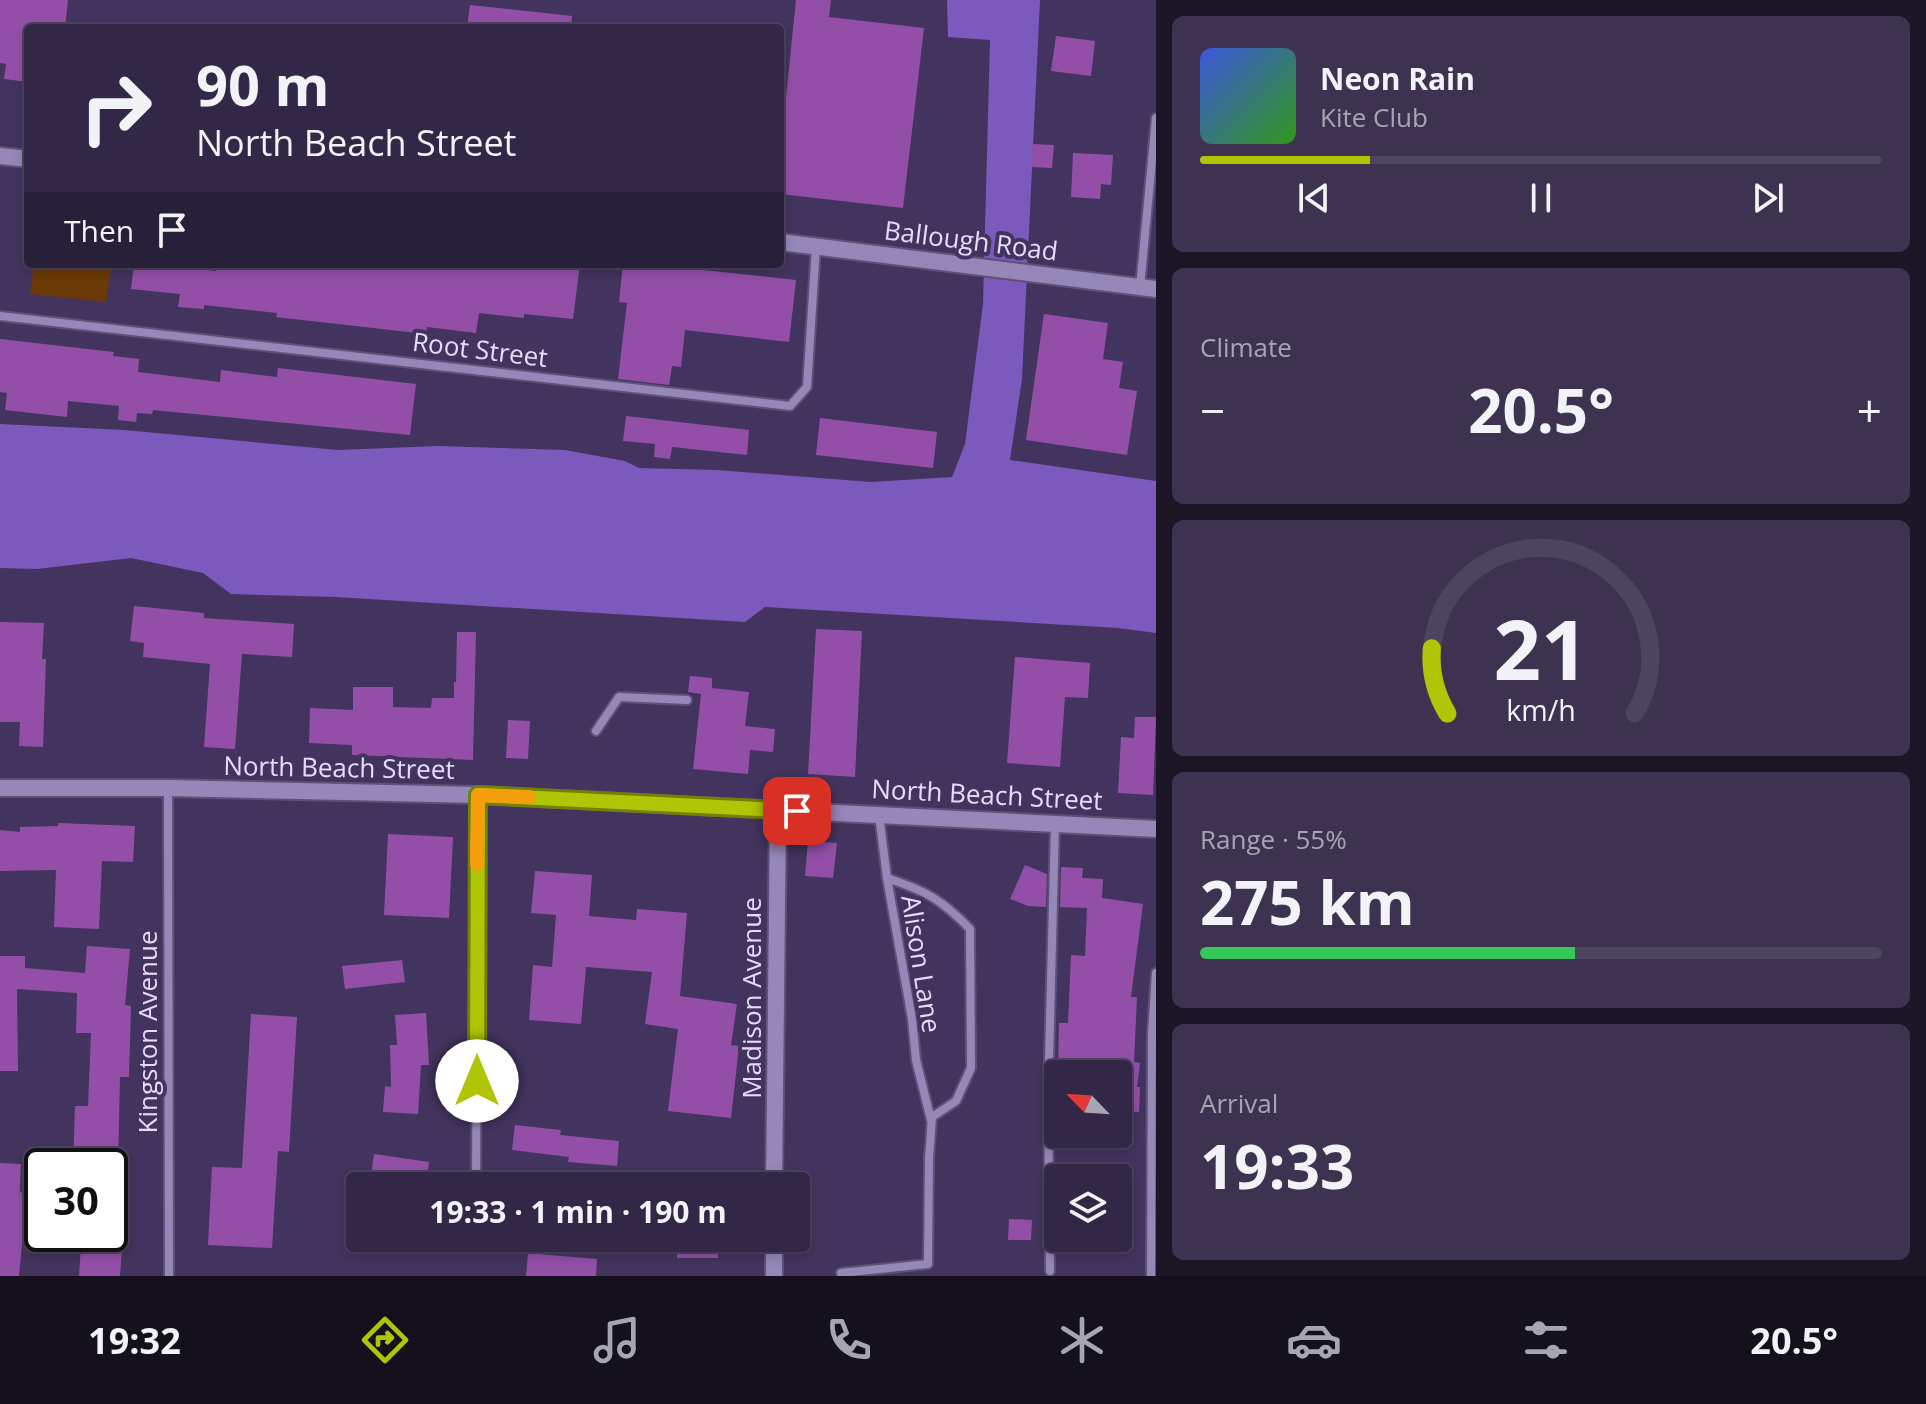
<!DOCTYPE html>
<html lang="en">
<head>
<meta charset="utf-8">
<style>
  :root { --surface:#322746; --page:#3d3351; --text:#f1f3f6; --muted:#a8a5b3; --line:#4d445f; --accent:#afc506 }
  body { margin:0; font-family:"Open Sans",sans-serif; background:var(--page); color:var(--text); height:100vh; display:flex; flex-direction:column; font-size:30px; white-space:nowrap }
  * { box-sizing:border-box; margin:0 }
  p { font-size:26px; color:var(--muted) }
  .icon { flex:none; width:44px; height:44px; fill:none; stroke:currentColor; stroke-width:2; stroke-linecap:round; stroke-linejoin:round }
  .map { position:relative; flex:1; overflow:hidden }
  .details { display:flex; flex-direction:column; gap:16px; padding:16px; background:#1c1526; width:770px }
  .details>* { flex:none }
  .top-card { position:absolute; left:24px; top:24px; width:760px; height:244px; border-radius:8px; box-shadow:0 4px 12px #0003,0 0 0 2px var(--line); background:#322746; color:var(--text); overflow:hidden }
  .needle { width:52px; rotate:295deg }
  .buttons { position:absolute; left:1044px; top:1060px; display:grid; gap:16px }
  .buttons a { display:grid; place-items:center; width:88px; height:88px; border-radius:8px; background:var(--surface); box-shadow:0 4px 12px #0003,0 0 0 2px var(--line); font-size:40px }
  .speed { position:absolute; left:24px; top:1148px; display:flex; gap:16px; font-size:40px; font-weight:700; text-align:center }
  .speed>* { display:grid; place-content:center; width:104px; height:104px; border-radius:50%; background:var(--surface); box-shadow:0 4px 12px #0003,0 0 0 2px var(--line); line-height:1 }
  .speed .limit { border:4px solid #111; border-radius:12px; background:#fff; color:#111 }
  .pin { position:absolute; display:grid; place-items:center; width:68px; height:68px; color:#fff; margin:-34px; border-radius:16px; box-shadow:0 4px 12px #0006 }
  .me { position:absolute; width:88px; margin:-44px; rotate:0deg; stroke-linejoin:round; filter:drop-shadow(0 0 6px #0008) }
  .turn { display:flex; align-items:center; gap:28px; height:168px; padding:0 40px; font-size:36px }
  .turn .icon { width:104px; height:104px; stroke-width:2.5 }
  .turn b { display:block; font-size:56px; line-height:68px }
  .then { display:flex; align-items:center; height:76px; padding:0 40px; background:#0003; gap:16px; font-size:30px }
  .big { font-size:60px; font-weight:700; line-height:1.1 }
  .details .widget { flex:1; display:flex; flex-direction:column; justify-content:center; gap:12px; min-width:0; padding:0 28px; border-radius:12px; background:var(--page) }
  .details .dial { align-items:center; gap:0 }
  .dial svg { height:208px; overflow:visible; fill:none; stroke:var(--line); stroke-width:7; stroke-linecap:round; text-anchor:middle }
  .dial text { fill:var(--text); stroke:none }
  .song { display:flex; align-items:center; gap:24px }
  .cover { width:96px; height:96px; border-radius:12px; background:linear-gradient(135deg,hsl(230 70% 55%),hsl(110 70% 35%)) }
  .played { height:8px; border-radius:4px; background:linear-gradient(90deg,var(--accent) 25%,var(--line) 25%) }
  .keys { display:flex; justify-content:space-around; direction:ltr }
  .heat { display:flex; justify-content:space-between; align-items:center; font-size:44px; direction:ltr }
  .charge { height:12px; border-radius:6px; background:linear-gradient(90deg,#34c759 55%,var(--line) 0) }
  .trip { position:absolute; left:346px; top:1172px; width:464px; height:80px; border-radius:8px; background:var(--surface); box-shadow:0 4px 12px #0003,0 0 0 2px var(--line); font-weight:700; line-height:80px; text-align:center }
  .tabs { display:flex; height:128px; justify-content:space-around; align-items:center; background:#14101c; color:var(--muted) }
  .tabs .icon { width:56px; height:56px }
  .tabs .active { color:var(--accent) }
  .tabs b { font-size:36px; color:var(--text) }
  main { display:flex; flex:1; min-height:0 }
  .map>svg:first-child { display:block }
  .green { fill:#6b3906 }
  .water { fill:#7c59bc }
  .building { fill:#934fa8 }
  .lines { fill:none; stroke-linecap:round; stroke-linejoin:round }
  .street-casing { stroke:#5d5175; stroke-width:12 }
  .secondary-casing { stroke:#5d5175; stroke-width:20 }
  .street { stroke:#9587b8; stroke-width:8 }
  .secondary { stroke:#9587b8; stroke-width:16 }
  .route-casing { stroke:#728004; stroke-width:20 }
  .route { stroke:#afc506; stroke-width:14 }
  .slow { stroke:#f59e0b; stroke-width:14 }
  .labels { text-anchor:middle; stroke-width:8; stroke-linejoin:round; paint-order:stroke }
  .street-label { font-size:26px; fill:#e4ddf7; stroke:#42345e }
</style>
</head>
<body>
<main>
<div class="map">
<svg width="1156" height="1276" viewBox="0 0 1156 1276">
  <rect width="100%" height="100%" fill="#42345e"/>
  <path class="green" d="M34,264l77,2 -5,36 -76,-8z"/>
  <path class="water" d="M947,0h93l-18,379 -12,81 146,21v152l-38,-5 -353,-21 -20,15 -409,-25 -105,-3 -28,-21 -72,-15 -94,11 -37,-1v-144l124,6 214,20 100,-4 127,4 60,11 14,7 78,2 154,12 81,-5 13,-33 18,-140 7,-264 -42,-3z"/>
  <path class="building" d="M0,0h68l-3,28h-37v54l-24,-3 2,-15 -6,-1z
    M796,0h35l-2,17 95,11 -21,180 -123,-14v-39z
    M470,5l102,11 -1,12h-104z
    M1056,36l39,5 -4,35 -40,-5z
    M1033,144l21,1 -2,23 -21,-1z
    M1073,153l40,2 -2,30 -10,-1 -1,15 -29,-2z
    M134,264h49v3l33,4 1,-7h363l-7,55 -49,-5v4l-45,-5 -3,20 -49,-6 -1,7 -150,-17 1,-4 -73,-8v4l-26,-2 2,-13 -49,-5z
    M623,264h24l149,16 -7,62 -104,-12 -4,37 -9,-1 -3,19 -51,-6 9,-76 -8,-1z
    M1044,314l64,9 -5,36 20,3 -4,26 18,3 -10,64 -101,-15z
    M0,339l114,13 -1,4 26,3 -1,13 82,10 1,-12 56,7 1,-9 138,16 -6,51 -257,-25 -1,4 -15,-1 -1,9 -18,-2 1,-14 -51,-5 -1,16 -62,-7 2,-17 -7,-1z
    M626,416l123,14 -2,25 -75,-8 -2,12 -16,-2 1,-13 -32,-3z
    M820,418l117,14 -4,36 -117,-13z
    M134,606l70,7v5l90,6 -2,33 -50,-3 -7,95 -31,-2 6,-83 -67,-7 1,-14 -14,-2z
    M0,622l44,1 -2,36h4l-3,88 -24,-1 1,-24h-20z
    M816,629l46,2 -7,146 -47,-3z
    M457,632h19l-3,128 -121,-5v-10l-43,-2 1,-35 43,2v-23h40v20l38,1 1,-10h22v-16h2z
    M1015,657l75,6 -2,35 -23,-1 -5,70 -53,-4z
    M690,676l22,2v10l37,4 -4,34 30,3 -2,23 -23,-2 -2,24 -55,-5 8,-75 -13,-2z
    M1135,717h21l-3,78 -35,-2 3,-56 13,1z
    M508,720l22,1 -2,38 -22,-1z
    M58,823l77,3 -2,36 -31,-1 -3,68 -45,-2 2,-57 -56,1v-41l20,2v-5l38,-1z
    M388,834l65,3 -4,81 -65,-3z
    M808,841l29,2 -4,35 -28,-2z
    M1025,865l22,9 -1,33 -18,-1 -18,-7z
    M1061,867l22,1 -1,10 21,1 -1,19 41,6 -12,93h6l-3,65 6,1 -3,24h3l-1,25 -21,-1v-37h-60l1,-51h9l3,-68 14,1 2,-48 -27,-1z
    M535,871l57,4 -3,41 47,4 1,-11 50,4 -7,83 57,8 -6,41 8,1 -8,72 -63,-7 10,-82 -33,-5 7,-52 -66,-5 -5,57 -52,-4 4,-55 19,2 4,-52 -25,-2z
    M87,946l43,3 -5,56 6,1 -2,71h-9l-2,89h-45l2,-60h13l3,-73h-15l1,-40 -60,-4 1,82h-18v-115h25v12l60,5z
    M402,960l3,22 -60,7 -3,-23z
    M426,1013l3,52h-8l-3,49 -35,-2 2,-26 6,1 -1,-42h7l-2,-30z
    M251,1014l46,3 -8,135 -11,-1 -6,97 -64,-3 4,-78 30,1z
    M515,1125l46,5 -1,5 59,6 -2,25 -49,-4 1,-5 -57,-7z
    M374,1154l55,8 -3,24 -56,-3z
    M0,1163l21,1 -1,28 22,9v12l-7,16 -11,-5 -5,52h-19z
    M1009,1219l23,1 -1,20h-23z
    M677,1238h41v20h-41z
    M81,1245l41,3 -2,28h-41z
    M528,1253l69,6 -1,17h-70z"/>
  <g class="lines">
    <g class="street-casing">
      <path id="street" d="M1140,287l16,-169
        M0,316l790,90 17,-19 9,-140
        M596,731l23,-34 68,3
        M168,788l1,488
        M879,815l8,63 25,141 4,41 15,60
        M476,1186l2,-391
        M1050,1271l-2,-171 7,-276
        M841,1273l87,-9 1,-106 3,-41 24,-16 15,-33 -1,-139c-29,-30 -44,-38 -83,-51
        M1151,1276l1,-243 4,-60"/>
    </g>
    <g class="secondary-casing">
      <path id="secondary" d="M0,156l28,3
        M780,242l376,47
        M0,788h168l310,7 678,34
        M774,1186l4,-375
        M774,1276v-38"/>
    </g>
    <use href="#street" class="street"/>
    <use href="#secondary" class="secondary"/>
  </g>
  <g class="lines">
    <g class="route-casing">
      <path id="route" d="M477,1081l1,-286 319,16"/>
    </g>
    <use href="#route" class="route"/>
    <path class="slow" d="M477,864l1,-69 51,2"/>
  </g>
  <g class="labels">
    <g class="street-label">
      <text transform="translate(971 241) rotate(7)" y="9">Ballough Road</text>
      <text transform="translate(480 350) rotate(7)" y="9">Root Street</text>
      <text transform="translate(339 768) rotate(1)" y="9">North Beach Street</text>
      <text transform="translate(987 795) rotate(3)" y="9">North Beach Street</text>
      <text transform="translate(921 964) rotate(81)" y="9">Alison Lane</text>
      <text transform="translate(752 998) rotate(-90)" y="9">Madison Avenue</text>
      <text transform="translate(148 1032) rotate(-90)" y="9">Kingston Avenue</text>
    </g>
  </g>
</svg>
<div class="buttons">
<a><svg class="needle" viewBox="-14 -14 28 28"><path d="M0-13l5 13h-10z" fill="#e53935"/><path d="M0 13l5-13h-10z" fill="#a8a5b3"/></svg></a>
<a><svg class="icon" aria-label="layers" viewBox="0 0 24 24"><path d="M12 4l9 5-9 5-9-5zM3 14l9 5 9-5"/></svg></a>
</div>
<div class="speed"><div class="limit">30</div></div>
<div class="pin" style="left:797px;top:811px;background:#d93025"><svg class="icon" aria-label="arrive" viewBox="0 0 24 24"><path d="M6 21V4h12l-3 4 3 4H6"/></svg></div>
<svg class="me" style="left:477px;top:1081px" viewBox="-20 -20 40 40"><circle r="19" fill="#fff"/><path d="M0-13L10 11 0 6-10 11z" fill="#afc506"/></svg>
<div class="trip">19:33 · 1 min · 190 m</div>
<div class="top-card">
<div class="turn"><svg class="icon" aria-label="right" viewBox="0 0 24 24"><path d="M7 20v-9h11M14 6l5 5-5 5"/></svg><div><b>90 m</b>North Beach Street</div></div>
<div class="then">Then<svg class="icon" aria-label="arrive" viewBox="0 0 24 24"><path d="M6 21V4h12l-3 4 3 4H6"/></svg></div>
</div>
</div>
<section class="details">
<div class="widget">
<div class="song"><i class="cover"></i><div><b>Neon Rain</b><p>Kite Club</p></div></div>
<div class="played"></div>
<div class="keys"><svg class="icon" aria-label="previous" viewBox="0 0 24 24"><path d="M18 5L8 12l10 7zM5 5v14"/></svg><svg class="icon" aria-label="pause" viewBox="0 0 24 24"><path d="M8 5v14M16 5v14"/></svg><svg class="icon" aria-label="next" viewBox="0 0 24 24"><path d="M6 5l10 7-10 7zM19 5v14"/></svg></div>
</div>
<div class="widget"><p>Climate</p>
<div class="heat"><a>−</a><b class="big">20.5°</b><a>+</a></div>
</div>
<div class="widget dial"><svg viewBox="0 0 100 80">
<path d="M14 69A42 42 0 1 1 86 69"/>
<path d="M14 69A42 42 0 0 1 8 44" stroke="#afc506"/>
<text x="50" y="56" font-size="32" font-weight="700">21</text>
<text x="50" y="72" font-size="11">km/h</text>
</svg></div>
<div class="widget"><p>Range · 55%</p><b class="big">275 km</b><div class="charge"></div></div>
<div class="widget"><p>Arrival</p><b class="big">19:33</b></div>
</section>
</main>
<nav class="tabs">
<b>19:32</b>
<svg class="icon active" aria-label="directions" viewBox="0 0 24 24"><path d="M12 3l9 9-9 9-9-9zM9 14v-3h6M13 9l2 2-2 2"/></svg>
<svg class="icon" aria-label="music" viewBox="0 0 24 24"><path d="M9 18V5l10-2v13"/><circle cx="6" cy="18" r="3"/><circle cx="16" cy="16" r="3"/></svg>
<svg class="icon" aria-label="phone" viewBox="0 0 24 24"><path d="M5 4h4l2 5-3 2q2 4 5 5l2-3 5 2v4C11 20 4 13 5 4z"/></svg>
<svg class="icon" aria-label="climate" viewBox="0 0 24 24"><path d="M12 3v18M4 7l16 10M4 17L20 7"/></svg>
<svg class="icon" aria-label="car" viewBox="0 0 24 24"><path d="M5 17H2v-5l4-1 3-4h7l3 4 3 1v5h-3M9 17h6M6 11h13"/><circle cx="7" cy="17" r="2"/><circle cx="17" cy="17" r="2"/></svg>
<svg class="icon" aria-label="filters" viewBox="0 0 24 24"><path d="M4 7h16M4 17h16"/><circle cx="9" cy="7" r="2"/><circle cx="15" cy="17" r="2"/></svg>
<b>20.5°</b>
</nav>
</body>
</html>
